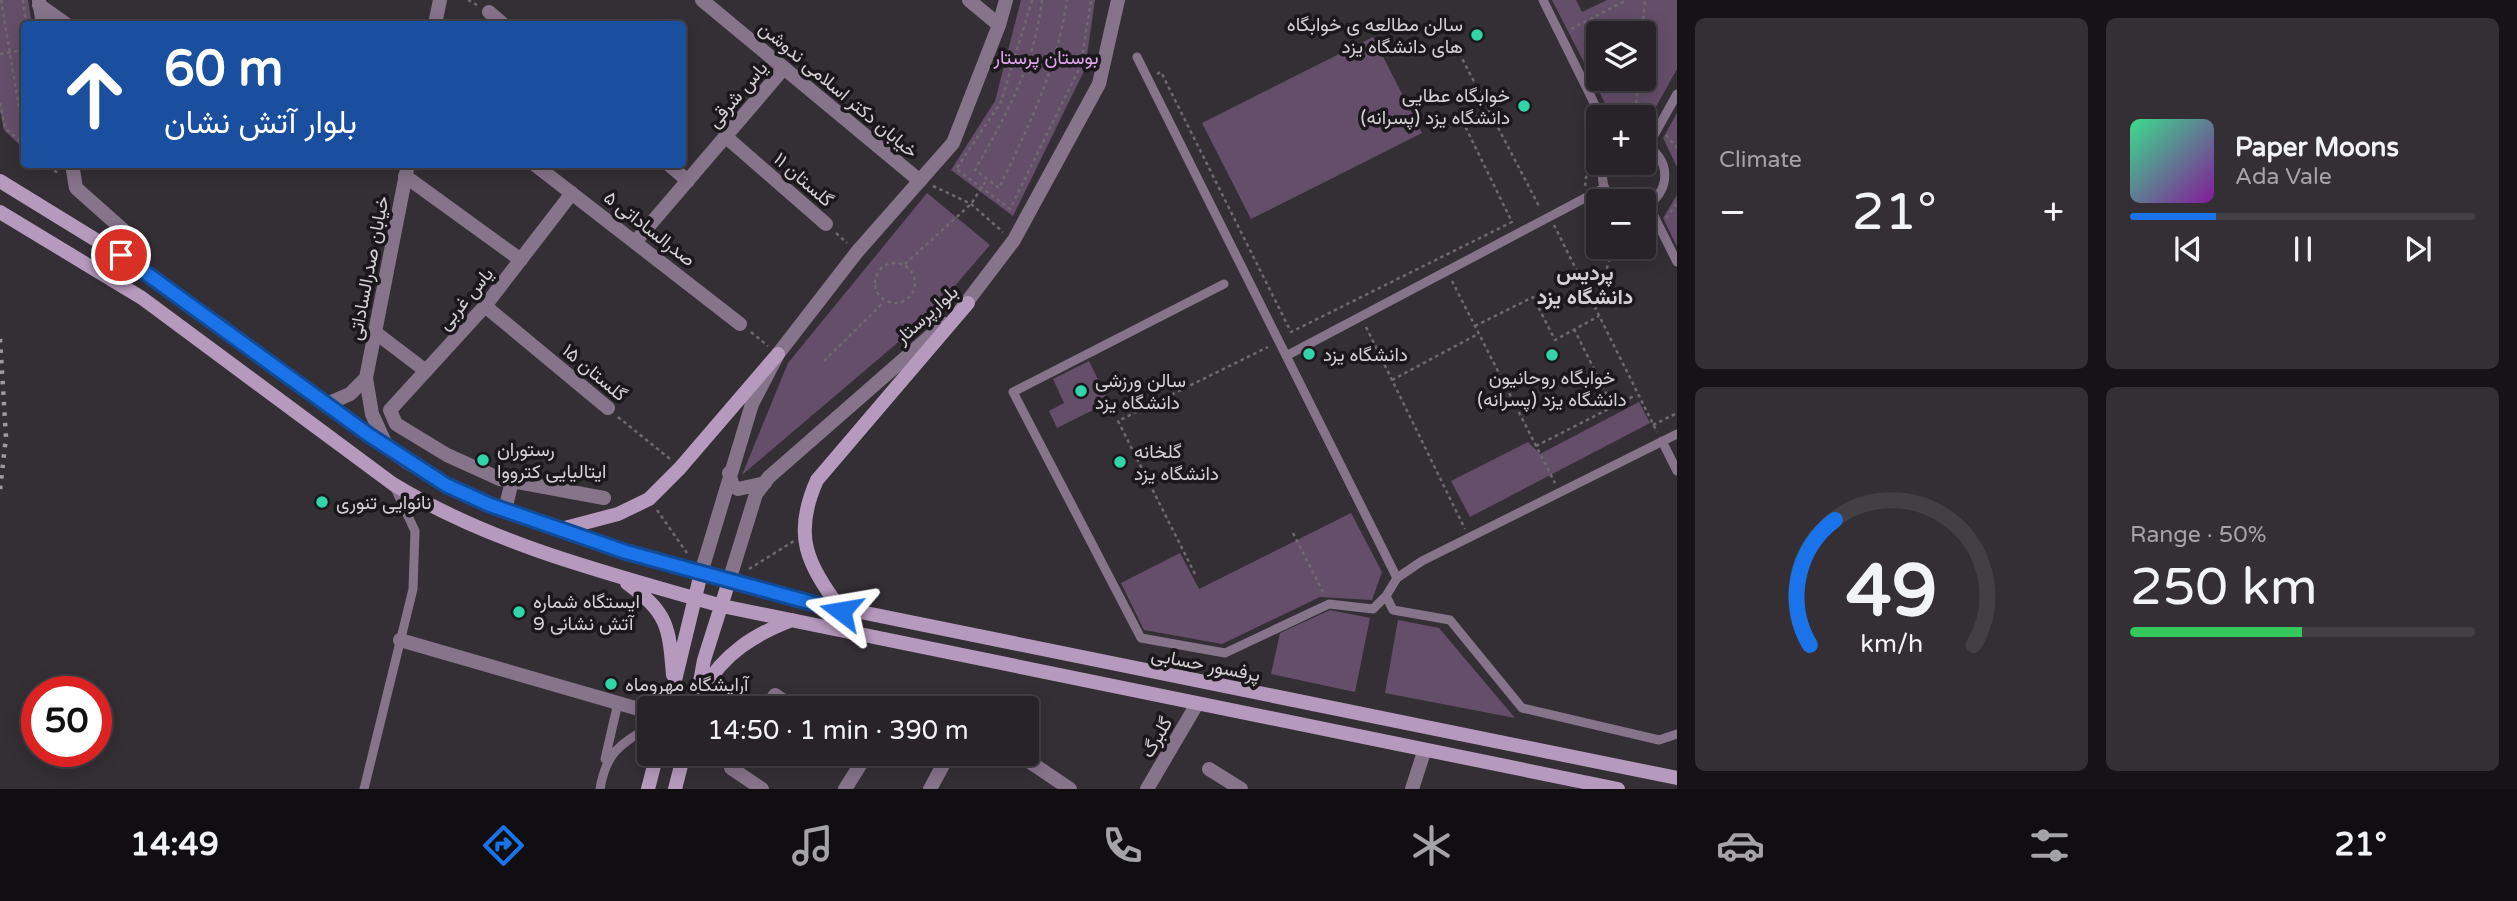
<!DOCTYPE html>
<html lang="en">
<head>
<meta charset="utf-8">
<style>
  :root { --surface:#272328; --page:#332f34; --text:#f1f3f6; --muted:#a4a4a8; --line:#434045; --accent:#1a73e8 }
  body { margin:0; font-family:"Varela Round",Vazirmatn,sans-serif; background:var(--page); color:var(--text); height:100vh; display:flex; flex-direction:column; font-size:26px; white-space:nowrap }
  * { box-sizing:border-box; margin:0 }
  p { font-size:23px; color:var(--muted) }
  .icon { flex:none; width:38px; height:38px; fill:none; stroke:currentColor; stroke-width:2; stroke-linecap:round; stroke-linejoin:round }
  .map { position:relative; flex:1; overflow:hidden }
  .side { display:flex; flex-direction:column; gap:18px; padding:18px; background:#151316; width:840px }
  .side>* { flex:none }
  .hud { position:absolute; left:21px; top:21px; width:665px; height:147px; border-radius:7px; box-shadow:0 4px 18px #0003,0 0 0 2px var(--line); background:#1a4fa0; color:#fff; overflow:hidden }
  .buttons { position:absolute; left:1586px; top:21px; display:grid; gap:14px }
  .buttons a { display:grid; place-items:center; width:70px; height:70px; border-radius:7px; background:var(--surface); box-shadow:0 4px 18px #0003,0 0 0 2px var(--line); font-size:35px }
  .speed { position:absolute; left:21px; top:676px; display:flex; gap:14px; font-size:35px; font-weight:700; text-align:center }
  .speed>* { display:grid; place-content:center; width:91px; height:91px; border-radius:50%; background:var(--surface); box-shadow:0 4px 18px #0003,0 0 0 2px var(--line); line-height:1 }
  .speed .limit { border:10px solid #d22; background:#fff; color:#111 }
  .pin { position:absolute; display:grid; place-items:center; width:60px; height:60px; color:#fff; margin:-30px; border:4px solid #fff; border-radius:50%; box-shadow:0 2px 7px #0007 }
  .me { position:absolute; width:77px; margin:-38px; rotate:284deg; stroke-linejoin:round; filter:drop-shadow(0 0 5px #0008) }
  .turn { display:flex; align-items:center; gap:24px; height:147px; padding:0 28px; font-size:32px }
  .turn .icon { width:91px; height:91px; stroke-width:2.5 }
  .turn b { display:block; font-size:49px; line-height:60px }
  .big { font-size:52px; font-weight:600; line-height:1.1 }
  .side .tile { flex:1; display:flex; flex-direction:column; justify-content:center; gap:10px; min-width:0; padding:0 24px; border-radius:10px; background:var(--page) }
  .side .dial { align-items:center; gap:0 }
  .dial svg { height:182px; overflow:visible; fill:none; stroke:var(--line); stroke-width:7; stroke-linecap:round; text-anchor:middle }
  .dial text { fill:var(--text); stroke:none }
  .song { display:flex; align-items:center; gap:21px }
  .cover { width:84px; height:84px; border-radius:10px; background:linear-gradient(135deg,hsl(150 70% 55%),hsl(290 70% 35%)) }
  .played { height:7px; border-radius:4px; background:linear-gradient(90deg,var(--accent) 25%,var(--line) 25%) }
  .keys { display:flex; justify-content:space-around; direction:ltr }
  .heat { display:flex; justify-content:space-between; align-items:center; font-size:38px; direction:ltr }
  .charge { height:10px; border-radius:5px; background:linear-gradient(90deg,#34c759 50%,var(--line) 0) }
  .side .tiles { flex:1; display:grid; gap:18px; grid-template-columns:repeat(2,1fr) }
  .trip { position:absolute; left:637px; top:696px; width:402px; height:70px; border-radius:7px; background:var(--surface); box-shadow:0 4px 18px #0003,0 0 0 2px var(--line); font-weight:600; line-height:70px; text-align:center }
  .dock { display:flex; height:112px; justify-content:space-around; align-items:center; background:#100e10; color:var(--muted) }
  .dock .icon { width:49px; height:49px }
  .dock .on { color:var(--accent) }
  .dock b { font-size:32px; color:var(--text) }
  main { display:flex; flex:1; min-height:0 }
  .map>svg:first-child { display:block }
  .green { fill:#654e6a; fill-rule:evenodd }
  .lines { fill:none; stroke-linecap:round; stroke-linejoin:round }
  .path { stroke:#6e6a6f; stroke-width:2.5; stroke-dasharray:3.5 3.5; stroke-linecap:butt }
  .service { stroke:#86748a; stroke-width:9 }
  .minor { stroke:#86748a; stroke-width:14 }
  .tertiary { stroke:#86748a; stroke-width:14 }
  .secondary { stroke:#b69abd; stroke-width:14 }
  .rail { stroke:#9e9a9f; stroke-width:4.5; stroke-dasharray:3.5 7; stroke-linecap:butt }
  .route-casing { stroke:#114b97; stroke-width:18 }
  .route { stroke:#1a73e8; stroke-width:12 }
  .poi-dot { fill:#32d4a9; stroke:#1a181a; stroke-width:2.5 }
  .labels { text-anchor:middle; stroke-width:7; stroke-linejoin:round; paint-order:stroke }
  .poi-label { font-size:19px; fill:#d4d1d5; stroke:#1a181a; text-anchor:start }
  .park-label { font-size:19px; fill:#dfa5ed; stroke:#1a181a }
  .street-label { font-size:19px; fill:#d4d1d5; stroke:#1a181a }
  .neighbourhood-label { font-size:21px; font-weight:bold; fill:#d4d1d5; stroke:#1a181a }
</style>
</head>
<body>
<main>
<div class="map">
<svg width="1677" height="789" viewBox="0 0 1677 789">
  <rect width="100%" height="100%" fill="#342f35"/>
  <path class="green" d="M0,0h28l4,24h-8v125l-20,-19 -4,-20z
    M1021,0h74l-10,69 -72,147 -62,-46 44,-69z
    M1552,0h24l6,12 25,-12h70v69l-34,61v-13h-31zM1598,33h45v46h-45z
    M1373,37l49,96 -171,86 -49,-96z
    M1677,113v54l-14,-29z
    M927,193l63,52 -61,71 -187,159 46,-112z
    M1677,195v52l-14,-29z
    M1089,361l20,41 -52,26 -8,-17 15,-8 -11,-24z
    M1639,402l11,21 -180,94 -19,-36 77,-39 12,12z
    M1351,513l31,59 -10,28 -52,-3 -98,47 -78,-14 -23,-47 59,-30 19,36z
    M1330,610l40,8 -15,74 -84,-18 9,-41z
    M1398,620l41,8 76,90 -130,-25z"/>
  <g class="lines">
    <path class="path" d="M1,0l23,137
      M23,0l3,24
      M468,0l9,5
      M1032,0l-31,102 -45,67 54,40 71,-144 10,-65
      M1042,0c-8,66 -35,113 -67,170l24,18c30,-62 58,-120 68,-188
      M1571,29l56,-29
      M1642,33l3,-33
      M1456,47l84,161
      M0,54l24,-4
      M1157,74l4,-2 130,260 221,-110 -48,-98 24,-15
      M0,103l5,25 19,16
      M1635,117l3,-38
      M1666,135l11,13
      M49,166l11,9
      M933,186l38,18 32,28
      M1585,186l2,-17 11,-26
      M1666,218l11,-15
      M1554,225l103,207
      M836,233l11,10
      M875 283a20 20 0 1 1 40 0a20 20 0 1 1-40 0Z
      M905,264l66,-60 16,-25
      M1452,281l103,202
      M1595,309l18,-62
      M1475,326l58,-29 22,43 44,-24
      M1366,327l99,202
      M1574,329l39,78
      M751,332l17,14
      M824,361l60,-59
      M1392,380l86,-46
      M618,417l52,42
      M1653,425l24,-12
      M1536,446l100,-51
      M657,510l32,46
      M1293,533l31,61
      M749,569l45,-28
      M1195,574l-77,-153 150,-74"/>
    <path class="service" d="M1543,0l58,117
      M1137,57l260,521
      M1643,145c29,10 29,51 0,61
      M1648,146l29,-52
      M1605,163c-5,15 -3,28 10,38
      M1648,204l29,58
      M1224,284l-211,108 128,246 84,15 104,-49 44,5 13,-13
      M1286,356l318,-168
      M1677,434l-255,127 -25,17 -11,18 7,14 57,10 72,88 137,32 18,-6
      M1662,441l15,30
      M697,700l14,9
      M605,759l13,-56
      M364,789l49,-200 2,-58 -21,-45
      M600,789c6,-36 19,-44 49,-62"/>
    <path class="minor" d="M969,0l30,25
      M39,1l4,23
      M39,5l27,19
      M489,12l14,12
      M725,136l101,88
      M72,164l4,24 63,56
      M534,164l206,160
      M668,164l20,17
      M405,176l116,84
      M572,193l-87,113 -95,104 6,14 51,31 53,24 104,19
      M636,241l148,-173
      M485,306l123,102
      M376,333l50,38
      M505,510l7,-29
      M400,640l249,72
      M766,709l9,-14 21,14
      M739,754l-8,14 31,21
      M1018,754l52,35
      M1209,769l32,20
      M845,789l22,-35
      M930,789l19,-35
      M1147,789l50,-85"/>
    <path class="tertiary" d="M702,0l218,181
      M435,24l5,-24
      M960,311l54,-71 85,-156 19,-84
      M327,404l23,-10 16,-16
      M388,449l-16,-35 -6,-36 42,-214
      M729,473l4,13 5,3 27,-6
      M701,573l51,-169 26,-50 79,-102 96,-109 46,-118 7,-25
      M729,581l27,-87 13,-17 175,-153
      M1412,789l12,-37"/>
    <path class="secondary" d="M0,181l135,83 272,198 39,23 44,20 136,47 156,44 895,182
      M0,212l142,86 251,186c100,61 217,90 329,122l896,183
      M561,529l57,-15 31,-15 31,-31 98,-114
      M627,583c41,30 42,43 46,92
      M841,610c-34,-47 -49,-74 -24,-130l151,-177
      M703,690c20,-36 52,-56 89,-70
      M668,709l33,-136
      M695,709l9,-49 25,-79
      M648,789l9,-35
      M675,789l9,-35"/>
    <path class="rail" d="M0,339l6,98 -6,53"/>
  </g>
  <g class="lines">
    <g class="route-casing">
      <path id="route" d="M121,255l248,180 77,50 44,20 136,47 215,59"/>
    </g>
    <use href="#route" class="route"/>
  </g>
  <g class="poi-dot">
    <circle cx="1477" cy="35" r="7"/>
    <circle cx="1524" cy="106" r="7"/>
    <circle cx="1309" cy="354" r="7"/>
    <circle cx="1552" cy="355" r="7"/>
    <circle cx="1081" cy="391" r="7"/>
    <circle cx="483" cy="460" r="7"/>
    <circle cx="1120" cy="462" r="7"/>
    <circle cx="322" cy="502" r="7"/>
    <circle cx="519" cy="612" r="7"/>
    <circle cx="611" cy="684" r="7"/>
  </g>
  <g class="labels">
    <g class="poi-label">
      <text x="1463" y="31" text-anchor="end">سالن مطالعه ی خوابگاه<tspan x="1463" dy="22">های دانشگاه یزد</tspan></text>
      <text x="1510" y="102" text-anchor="end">خوابگاه عطایی<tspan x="1510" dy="22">(پسرانه) دانشگاه یزد</tspan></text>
      <text x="1323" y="361">دانشگاه یزد</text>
      <text x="1552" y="384" text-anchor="middle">خوابگاه روحانیون<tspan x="1552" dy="22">(پسرانه) دانشگاه یزد</tspan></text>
      <text x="1095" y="387">سالن ورزشی<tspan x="1095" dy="22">دانشگاه یزد</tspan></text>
      <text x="497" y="456">رستوران<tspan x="497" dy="22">ایتالیایی کترووا</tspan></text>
      <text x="1134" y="458">گلخانه<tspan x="1134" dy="22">دانشگاه یزد</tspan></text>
      <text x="336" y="509">نانوایی تنوری</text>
      <text x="533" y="608">ایستگاه شماره<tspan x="533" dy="22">9 آتش نشانی</tspan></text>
      <text x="625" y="691">آرایشگاه مهروماه</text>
    </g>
    <g class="park-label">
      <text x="1046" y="64">بوستان پرستار</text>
    </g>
    <g class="street-label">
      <text transform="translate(839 89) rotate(40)" y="7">خيابان دکتر اسلامی ندوشن</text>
      <text transform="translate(737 94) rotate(-49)" y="7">یاس شرقی</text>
      <text transform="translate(804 179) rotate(41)" y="7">گلستان ۱۱</text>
      <text transform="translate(650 228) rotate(38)" y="7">صدرالساداتی ۵</text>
      <text transform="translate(368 268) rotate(-79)" y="7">خیابان صدرالساداتی</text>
      <text transform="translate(465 298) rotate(-50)" y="7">یاس غربی</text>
      <text transform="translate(926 314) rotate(-42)" y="7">بلوارپرستار</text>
      <text transform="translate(595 372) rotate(40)" y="7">گلستان ۱۵</text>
      <text transform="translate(1206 664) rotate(11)" y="7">پرفسور حسابی</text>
      <text transform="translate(1156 737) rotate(-60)" y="7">گلبرگ</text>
    </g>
    <g class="neighbourhood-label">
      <text x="1585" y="280">پردیس<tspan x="1585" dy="24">دانشگاه یزد</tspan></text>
    </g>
  </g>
</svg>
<div class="buttons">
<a><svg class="icon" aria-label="layers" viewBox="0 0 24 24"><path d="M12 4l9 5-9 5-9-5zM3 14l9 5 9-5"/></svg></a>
<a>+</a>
<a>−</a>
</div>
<div class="speed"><div class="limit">50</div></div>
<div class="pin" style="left:121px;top:255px;background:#d93025"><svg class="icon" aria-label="arrive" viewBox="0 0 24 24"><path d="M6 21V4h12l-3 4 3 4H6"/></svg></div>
<svg class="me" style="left:841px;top:611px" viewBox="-20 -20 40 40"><path d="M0-17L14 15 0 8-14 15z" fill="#1a73e8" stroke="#fff" stroke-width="4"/></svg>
<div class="trip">14:50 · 1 min · 390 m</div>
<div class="hud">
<div class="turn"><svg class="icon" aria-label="ahead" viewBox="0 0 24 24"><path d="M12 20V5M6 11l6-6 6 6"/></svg><div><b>60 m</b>بلوار آتش نشان</div></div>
</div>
</div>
<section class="side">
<div class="tiles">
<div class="tile"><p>Climate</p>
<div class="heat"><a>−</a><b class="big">21°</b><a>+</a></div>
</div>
<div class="tile">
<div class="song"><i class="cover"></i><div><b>Paper Moons</b><p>Ada Vale</p></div></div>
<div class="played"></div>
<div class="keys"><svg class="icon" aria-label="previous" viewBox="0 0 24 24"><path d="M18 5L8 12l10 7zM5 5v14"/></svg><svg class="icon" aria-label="pause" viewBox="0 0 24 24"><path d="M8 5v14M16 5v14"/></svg><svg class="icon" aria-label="next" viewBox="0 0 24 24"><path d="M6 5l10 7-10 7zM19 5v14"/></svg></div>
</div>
<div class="tile dial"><svg viewBox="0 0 100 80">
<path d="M14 69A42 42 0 1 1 86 69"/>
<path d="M14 69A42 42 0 0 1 25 14" stroke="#1a73e8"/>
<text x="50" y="56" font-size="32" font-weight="700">49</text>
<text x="50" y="72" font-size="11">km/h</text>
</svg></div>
<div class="tile"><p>Range · 50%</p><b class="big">250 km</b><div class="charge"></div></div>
</div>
</section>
</main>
<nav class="dock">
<b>14:49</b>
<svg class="icon on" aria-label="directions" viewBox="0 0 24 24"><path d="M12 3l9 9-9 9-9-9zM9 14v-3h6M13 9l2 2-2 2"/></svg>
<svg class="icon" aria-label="music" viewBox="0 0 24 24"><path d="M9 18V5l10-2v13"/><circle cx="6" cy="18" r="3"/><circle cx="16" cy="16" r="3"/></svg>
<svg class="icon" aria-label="phone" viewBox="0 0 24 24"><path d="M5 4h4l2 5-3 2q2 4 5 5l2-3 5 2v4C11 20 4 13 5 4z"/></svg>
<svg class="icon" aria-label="climate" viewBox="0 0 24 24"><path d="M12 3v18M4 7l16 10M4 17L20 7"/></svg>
<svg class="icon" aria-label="car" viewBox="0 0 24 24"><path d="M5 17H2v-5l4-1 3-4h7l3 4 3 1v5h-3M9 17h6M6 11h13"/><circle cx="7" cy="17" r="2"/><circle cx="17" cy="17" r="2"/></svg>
<svg class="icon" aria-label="filters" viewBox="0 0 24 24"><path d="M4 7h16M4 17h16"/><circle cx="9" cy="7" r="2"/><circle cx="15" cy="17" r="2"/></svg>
<b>21°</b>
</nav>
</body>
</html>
